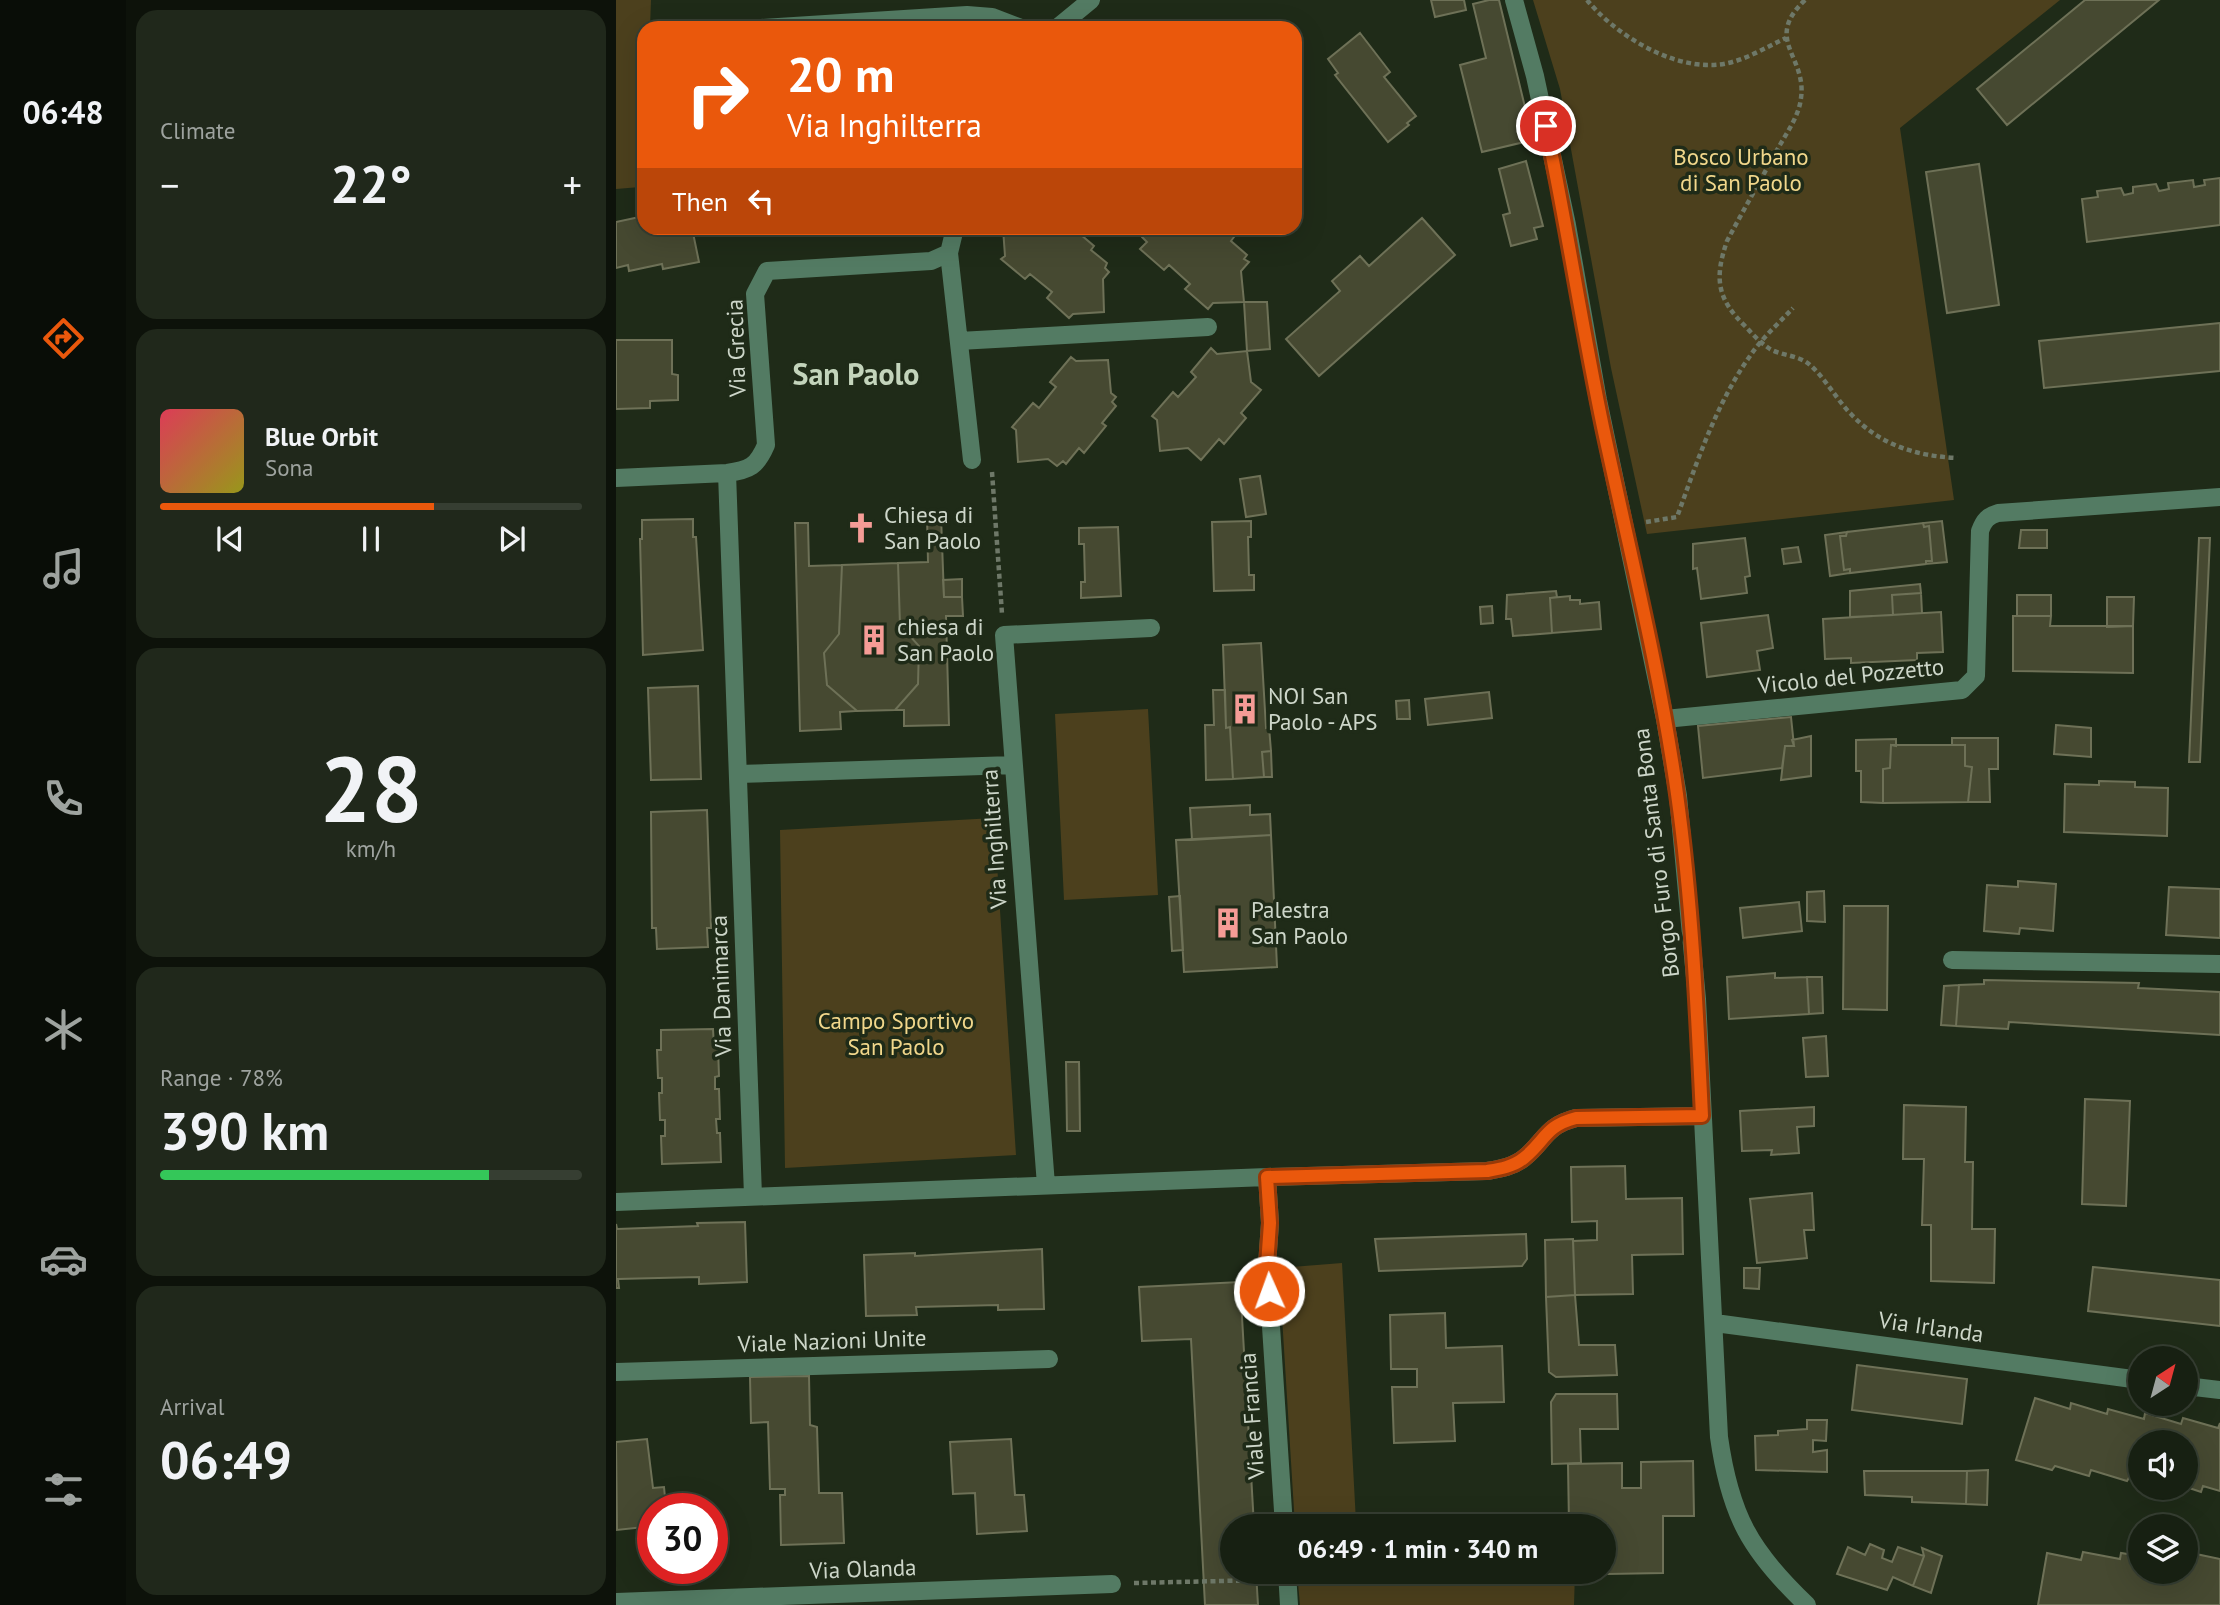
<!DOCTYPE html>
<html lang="en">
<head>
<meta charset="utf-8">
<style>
  :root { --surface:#172012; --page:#20281b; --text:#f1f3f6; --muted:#9ea39f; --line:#363e32; --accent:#ea580c }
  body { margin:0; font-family:"PT Sans",sans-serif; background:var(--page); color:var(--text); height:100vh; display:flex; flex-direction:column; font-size:26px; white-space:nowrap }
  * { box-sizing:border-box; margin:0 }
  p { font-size:23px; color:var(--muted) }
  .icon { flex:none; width:38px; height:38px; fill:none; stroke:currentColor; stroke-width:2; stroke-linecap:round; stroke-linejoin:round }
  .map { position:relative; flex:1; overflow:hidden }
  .panel { display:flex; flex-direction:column; gap:10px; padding:10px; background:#0d120a; width:490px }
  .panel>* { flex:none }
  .top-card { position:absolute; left:21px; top:21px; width:665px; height:214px; border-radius:21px; box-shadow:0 7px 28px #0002,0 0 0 2px var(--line); background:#ea580c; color:#fff; overflow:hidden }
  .needle { width:46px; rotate:36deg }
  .controls { position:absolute; left:1512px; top:1346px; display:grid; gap:14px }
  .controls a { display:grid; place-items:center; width:70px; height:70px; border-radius:50%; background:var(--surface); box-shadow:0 7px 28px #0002,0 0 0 2px var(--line); font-size:35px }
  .speed { position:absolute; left:21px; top:1493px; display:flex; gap:14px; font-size:35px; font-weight:700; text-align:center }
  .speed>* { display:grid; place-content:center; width:91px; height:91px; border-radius:50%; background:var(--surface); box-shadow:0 7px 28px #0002,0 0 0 2px var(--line); line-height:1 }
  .speed .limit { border:10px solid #d22; background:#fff; color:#111 }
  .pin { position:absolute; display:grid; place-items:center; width:60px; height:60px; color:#fff; margin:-30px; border:4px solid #fff; border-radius:50%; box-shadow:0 2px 7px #0007 }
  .me { position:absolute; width:77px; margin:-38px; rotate:358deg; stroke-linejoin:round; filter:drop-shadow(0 0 5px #0008) }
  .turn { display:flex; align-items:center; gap:24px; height:147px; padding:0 35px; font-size:32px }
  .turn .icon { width:91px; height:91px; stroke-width:2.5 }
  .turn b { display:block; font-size:49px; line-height:60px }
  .then { display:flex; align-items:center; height:66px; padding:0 35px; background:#0003; gap:14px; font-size:26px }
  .big { font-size:52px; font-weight:600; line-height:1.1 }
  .panel .widget { flex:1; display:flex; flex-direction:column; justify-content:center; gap:10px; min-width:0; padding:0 24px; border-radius:21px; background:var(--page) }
  .panel .dial { align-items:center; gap:0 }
  .dial b { font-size:91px; line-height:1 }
  .song { display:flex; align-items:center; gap:21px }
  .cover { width:84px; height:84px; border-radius:10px; background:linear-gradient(135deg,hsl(350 70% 55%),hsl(60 70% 35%)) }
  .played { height:7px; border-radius:4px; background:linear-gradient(90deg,var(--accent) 65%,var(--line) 65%) }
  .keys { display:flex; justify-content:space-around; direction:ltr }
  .heat { display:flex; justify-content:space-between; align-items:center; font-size:38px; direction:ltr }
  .charge { height:10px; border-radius:5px; background:linear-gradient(90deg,#34c759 78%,var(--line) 0) }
  .trip { position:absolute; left:604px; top:1514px; width:396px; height:70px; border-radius:35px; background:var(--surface); box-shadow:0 7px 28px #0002,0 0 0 2px var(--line); font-weight:600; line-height:70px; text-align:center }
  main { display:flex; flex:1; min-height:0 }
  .dock { display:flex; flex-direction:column; width:126px; justify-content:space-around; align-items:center; background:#090d07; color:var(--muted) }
  .dock .icon { width:49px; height:49px }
  .dock .selected { color:var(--accent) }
  .dock b { font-size:32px; color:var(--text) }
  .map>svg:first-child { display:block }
  .green { fill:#4c401d }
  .building { fill:#464931; stroke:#6e7157; stroke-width:2 }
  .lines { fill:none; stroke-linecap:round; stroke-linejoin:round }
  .path { stroke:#6e7868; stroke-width:4.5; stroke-dasharray:5 3.5; stroke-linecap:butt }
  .minor { stroke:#537b63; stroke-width:18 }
  .route-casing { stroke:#983908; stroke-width:18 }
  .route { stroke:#ea580c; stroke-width:12 }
  .labels { text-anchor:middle; stroke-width:7; stroke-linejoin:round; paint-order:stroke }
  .park-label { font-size:23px; fill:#f1d78b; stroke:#1f2b18 }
  .street-label { font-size:23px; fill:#cdd6c9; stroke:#1f2b18 }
  .poi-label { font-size:23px; fill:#cdd6c9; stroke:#1f2b18; text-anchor:start }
  .district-label { font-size:30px; font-weight:bold; fill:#c3d4bb; stroke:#1f2b18 }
</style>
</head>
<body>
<main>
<nav class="dock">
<b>06:48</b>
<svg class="icon selected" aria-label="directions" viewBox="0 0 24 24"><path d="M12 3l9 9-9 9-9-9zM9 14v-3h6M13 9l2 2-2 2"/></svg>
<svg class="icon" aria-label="music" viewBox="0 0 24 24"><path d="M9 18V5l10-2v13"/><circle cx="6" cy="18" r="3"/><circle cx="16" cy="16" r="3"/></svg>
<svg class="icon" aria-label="phone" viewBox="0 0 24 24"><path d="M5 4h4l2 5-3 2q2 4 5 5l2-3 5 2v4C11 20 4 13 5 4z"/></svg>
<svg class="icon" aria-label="climate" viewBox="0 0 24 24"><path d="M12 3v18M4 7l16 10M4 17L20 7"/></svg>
<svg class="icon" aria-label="car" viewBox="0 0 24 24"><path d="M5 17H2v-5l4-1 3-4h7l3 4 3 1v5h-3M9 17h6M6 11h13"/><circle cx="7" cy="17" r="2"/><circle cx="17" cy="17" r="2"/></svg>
<svg class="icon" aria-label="filters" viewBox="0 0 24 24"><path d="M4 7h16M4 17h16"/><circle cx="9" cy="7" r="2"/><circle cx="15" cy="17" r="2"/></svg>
</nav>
<section class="panel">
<div class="widget"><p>Climate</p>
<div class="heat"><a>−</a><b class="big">22°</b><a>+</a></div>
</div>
<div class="widget">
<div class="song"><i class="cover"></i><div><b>Blue Orbit</b><p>Sona</p></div></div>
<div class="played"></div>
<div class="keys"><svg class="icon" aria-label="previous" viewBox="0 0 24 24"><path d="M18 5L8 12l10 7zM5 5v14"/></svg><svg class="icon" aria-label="pause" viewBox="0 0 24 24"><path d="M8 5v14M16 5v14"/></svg><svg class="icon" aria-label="next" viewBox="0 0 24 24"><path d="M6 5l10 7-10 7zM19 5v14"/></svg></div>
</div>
<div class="widget dial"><b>28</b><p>km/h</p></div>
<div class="widget"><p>Range · 78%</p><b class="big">390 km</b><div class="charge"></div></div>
<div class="widget"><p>Arrival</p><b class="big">06:49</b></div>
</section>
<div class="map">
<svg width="1604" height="1605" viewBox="0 0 1604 1605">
  <rect width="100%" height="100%" fill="#1f2b18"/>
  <path class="green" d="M0,0h35l-1,28h-6v92l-4,67 -24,2z
    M917,0h527l-160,128 54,372 -307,34 -36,-166 -51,-279z
    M532,709l10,186 -94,5 -9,-186z
    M378,818l22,337 -231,13 -5,-338z
    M726,1263l14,259 164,-7 1,11h-226l-16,-258z
    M681,1572h278l-1,33h-274z"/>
  <path class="building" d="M815,0h33l2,10 -31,7z
    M873,0h10l34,140 -51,12 -22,-87 26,-7 -13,-54z
    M1469,0h74l-152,125 -30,-36z
    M744,33l30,39 -6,5 32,39 -9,7 2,2 -21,17 -53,-67 3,-2 -10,-14z
    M910,161l17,65 -9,2 3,11 -26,7 -8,-31 7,-2 -11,-44z
    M1363,164l20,141 -52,8 -21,-141z
    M1604,178v47l-133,17 -5,-43 16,-2 -1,-6 24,-3 3,7 9,-2v-6l23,-3 3,7 10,-2 -1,-6 25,-3 1,7 11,-2 -1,-5z
    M28,216v12h48l7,34 -36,7 -1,-5 -33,7 -1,-6 -12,3v-46z
    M806,218l33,37 -136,121 -33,-37 54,-48 -8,-10 28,-25 9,10z
    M387,228h70l21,18 -3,4 16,13 -2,5 4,4 -6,7 1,33 -31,2 -4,4 -22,-20 5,-6 -22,-18 -5,5 -24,-20 4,-3z
    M526,228h82l10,9 -3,4 16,14 -3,4 5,3 -8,9 3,31 -31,1 -5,6 -23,-20 5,-5 -21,-19 -5,5 -24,-21 7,-7 -5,-5z
    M628,302h23l3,47 -23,2z
    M1604,323v48l-176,17 -5,-47z
    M0,340h56v34l6,1v25l-28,1v7l-34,1z
    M595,348l6,6 30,-3 4,31 10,8 -20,23 5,5 -22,26 -5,-5 -18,21 -13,-12 -28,3 -3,-31 -5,-4 21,-24 5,5 18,-20 -5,-5z
    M455,357l5,4 32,-1 3,33 5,4 -4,5 4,4 -14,17 4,3 -22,27 -5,-5 -13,16 -3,-3 -6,5 -9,-7 -30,3 -2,-32 -4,-3 21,-24 6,5 17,-21 -6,-5z
    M644,476l6,38 -20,3 -6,-38z
    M311,516h14l3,81h18l1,19h-17l3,109 -45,1v-16h-9l23,-26 1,-38 -19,-21 -2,-62 30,-1z
    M77,519v18h3l7,113 -60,5 -3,-116h2v-19z
    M635,521v16h-3l1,38h5v15l-40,1 -2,-69z
    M1326,521l5,41 -21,2v-3h6l-3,-35 -5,1 -1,-4z
    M179,523h13l1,43 33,-1 -3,69 -15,19 3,32 30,26 -17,1 1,17 -41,2z
    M1307,523l1,4 5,-1 3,35h-6v3l-76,9v-4l-6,1 -4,-34h6l1,-4z
    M502,527l3,69 -40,2v-16h4l-1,-38h-5v-16z
    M1405,530h26v18h-28z
    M1231,532l-1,4h-6l4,34 6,-1v4l-20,3 -5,-41z
    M1129,538l5,38 -5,1 2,16 -46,6 -4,-31 -4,1v-25z
    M1583,538h11l-10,224h-11z
    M1182,547l3,15 -17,2 -2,-15z
    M282,563l2,62 19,21 -1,38 -23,26 -38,1 -30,-26 -3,-32 15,-19 3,-69z
    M346,579v18h-18l-1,-17z
    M1304,584l1,9 -29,2 1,20 -43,2v-26z
    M940,591l1,6 -7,1 2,35 -39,3 -2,-17h-5l1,-24z
    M1305,593l1,20 -29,2 -1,-20z
    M1401,595h34v21h-34z
    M954,596v4h10v4l19,-2 2,27 -49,4 -2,-35z
    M1491,597h27l-1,29 -26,1z
    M876,606l1,17 -12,1 -1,-17z
    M1325,612l2,40 -26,1v7l-66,3v-5l-26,1 -2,-40z
    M1152,615l5,33 -16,3 3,19 -53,7 -6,-54z
    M1397,616h38l-1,10h83v47l-120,-2z
    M645,643l5,85 3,-1 2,24 -9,1 2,25 -31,2 -3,-52 -4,1 -3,-83z
    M82,686l3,93 -50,1 -3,-92z
    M597,690h12l1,38 4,-1 3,52 -27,1 -1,-55h9z
    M873,692l3,26 -64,7 -3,-26z
    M793,700l1,19h-13l-1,-18z
    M1175,717l3,29h-9l-3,22 -79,10 -5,-52z
    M1440,725l35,3v29l-37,-3z
    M1195,736v40l-30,4 4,-34h9l-2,-6z
    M1336,738h46v31h-9l1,33h-22l4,-35 -7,-1v-21h-13z
    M1280,739v7l-5,-1 -1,23 -7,1v34l-22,-1v-31h-5v-31z
    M1275,745h74v21l7,1 -4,35 -85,1v-34l7,-1z
    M655,751l1,26h-8l-2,-25z
    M1483,781l36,1v5l33,1 -1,48 -103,-4 1,-48 34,1z
    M634,805v10l20,-1 1,21 -79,5 -2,-32z
    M91,810l4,118h-4l1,19 -51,2 -1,-21h-4l-1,-116z
    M655,835l6,132 -93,5 -8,-132z
    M1402,881l38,3 -3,47 -33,-3 -1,6 -35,-3 3,-46 31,2z
    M1553,887l51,2v49l-54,-3z
    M1208,891l1,31 -18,-1v-29z
    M564,896l3,54 -11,1 -3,-54z
    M1183,902l3,29 -59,7 -3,-30z
    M1228,906h44l-1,104 -44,-1z
    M1159,973v5l32,-1 2,37 -80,5 -2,-42z
    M1191,977h15l1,36 -14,1z
    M1368,980l155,3 -1,5 82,4v43l-211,-13 -1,7 -52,-3 3,-41 25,-1z
    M1343,985l-3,41 -15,-1 3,-39z
    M97,1029l1,18h4l1,29 -4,1v12h4l1,30h-4l1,14h3l1,29 -59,2 -1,-28h4v-16h-5l-1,-27h3v-15h-4l-1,-28h4v-20z
    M1210,1036l2,40 -22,1 -3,-39z
    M450,1062h13l1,69h-13z
    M1469,1099l45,2 -4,105 -44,-2z
    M1288,1105l62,2 -1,55h8l-1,67h23l-1,54 -63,-2v-56h-9l2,-66h-21z
    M1198,1107v19l-17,1 2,26 -28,2 1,-5 -30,1 -2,-40z
    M1009,1166l1,33 56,-1 1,56 -51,1 1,39 -58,1 -2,-54 24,-1v-19l-25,1 -1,-55z
    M1196,1193l2,37h-10l3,28 -50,5 -7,-64z
    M129,1222l2,60 -48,2v-7l-81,2 1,9h-3v-64l1,5 81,-3 -1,-3z
    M910,1234l1,25 -5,7 -143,5 -4,-32z
    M957,1239l2,56 -29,2 -1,-57z
    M426,1249l2,60 -46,1v-5l-82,2 1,8 -51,1 -2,-61 51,-2v3z
    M1477,1267l127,13v46l-132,-15z
    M1128,1268h16l-1,21 -15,-1z
    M624,1282l14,244h-22v46h24l2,33h-53l-14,-266 -49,2 -3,-54z
    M959,1295l4,50h36l2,30 -61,2 -7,-5 -3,-75z
    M829,1313l1,35 56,-2 2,56 -51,1 2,38 -61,2 -2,-56h25v-18h-26l-1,-54z
    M1241,1365l110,14 -5,45 -110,-14z
    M193,1376l1,49 7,2 2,66h23l2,50 -63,2 -1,-50h5v-6h-15l-2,-67 -17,1 -1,-46z
    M940,1394h61l1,35h-38l1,34 -29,1 -1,-62z
    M1419,1398l35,11 1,-6 36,11 1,-5 36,10 1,-6 36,11 2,-6 35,10 2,-5v68l-17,-5 -2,6 -15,-5v-45h-46v38l-10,-4 -3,5 -36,-11 -2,6 -34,-10 -3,4 -36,-10z
    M1191,1420h20l-1,21 -13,-1v12l14,-2v22l-71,-2 -1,-34 23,-1v-4l29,-2z
    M31,1439l6,49 11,-1 2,21h-13v18l-36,4 -1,-88z
    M395,1439l4,56h9l3,36 -50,3 -2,-41 -22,1 -3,-52z
    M1077,1461l1,55h-31v57l-55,1 -1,-50 -38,1 -1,-61 54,-1v25h19v-26z
    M1372,1470l-1,35 -21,-1 1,-33z
    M1248,1471h103l-1,33 -54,-2v-5l-47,-2z
    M1254,1544l14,6 -2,8 10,4 6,-15 26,9 -11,30 -20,-9 -6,13 -50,-16 11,-27 17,8z
    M1306,1548l20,8 -11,37 -18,-7 11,-30z
    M1467,1552l37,7 1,-6 19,3v16h46v-13l9,2 1,-7 24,5v46h-182l9,-52 34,7z"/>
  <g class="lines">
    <path class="path" d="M971,0c27,33 78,65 122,65 28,1 53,-16 77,-27
      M1189,0c-42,40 2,56 -4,98 -2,19 -16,37 -25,54 -16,29 -33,59 -49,89 -13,38 -10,58 19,86 7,8 15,16 24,22 12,7 29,6 40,16 16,14 26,34 41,49 29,31 65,42 106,44
      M376,472l10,142
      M1030,522l31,-5c20,-55 39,-113 73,-161 12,-18 29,-33 43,-48
      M518,1583l131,-3"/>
    <path class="minor" d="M898,0l21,76 32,149 31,175 67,319 13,77 19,203 22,438c11,78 31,114 88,168
      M145,28l206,-13 25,2 29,11
      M441,28l34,-28
      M333,253l23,207
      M343,341l249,-14
      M111,473l26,723
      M0,478l111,-5c23,-3 30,-7 39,-28l-11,-151 12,-23 164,-10 18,-8 6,-25
      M1049,719l297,-29 14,-14 4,-145c4,-11 8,-15 18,-18l222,-16
      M122,774l275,-9
      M1336,960l268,4
      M651,1177l3,46 -3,42 17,261
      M430,1185l-42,-550 147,-7
      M0,1202l651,-25 220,-6c12,-2 26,-4 37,-13 22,-18 21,-32 52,-40l126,-2
      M1099,1323l425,57
      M0,1372l433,-13
      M1570,1386l34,4
      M671,1572l2,33
      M0,1602l496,-18"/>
  </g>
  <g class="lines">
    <g class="route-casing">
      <path id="route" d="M653,1291l-2,-26 3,-42 -3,-46 220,-6c12,-2 26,-4 37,-13 22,-18 21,-32 52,-40l126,-2c-5,-107 -10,-215 -25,-322 -17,-123 -48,-245 -74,-367 -21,-100 -36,-201 -57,-301"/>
    </g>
    <use href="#route" class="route"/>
  </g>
  <defs>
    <g id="church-bare" transform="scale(2.415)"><path d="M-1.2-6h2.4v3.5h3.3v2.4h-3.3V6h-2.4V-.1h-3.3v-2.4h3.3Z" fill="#f59c96" stroke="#1f2b18" stroke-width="2.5" paint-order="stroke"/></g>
    <g id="building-bare" transform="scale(2.415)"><path d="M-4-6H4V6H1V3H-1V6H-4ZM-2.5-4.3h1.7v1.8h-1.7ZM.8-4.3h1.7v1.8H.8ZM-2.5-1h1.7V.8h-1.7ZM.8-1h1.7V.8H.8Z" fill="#f59c96" stroke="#1f2b18" stroke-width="2.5" paint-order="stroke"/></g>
  </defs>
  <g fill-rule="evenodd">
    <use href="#church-bare" x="245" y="528"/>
    <use href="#building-bare" x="258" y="640"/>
    <use href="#building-bare" x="629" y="709"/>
    <use href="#building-bare" x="612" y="923"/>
  </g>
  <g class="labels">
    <g class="park-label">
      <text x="1125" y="165">Bosco Urbano<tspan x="1125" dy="26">di San Paolo</tspan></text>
      <text x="280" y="1029">Campo Sportivo<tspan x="280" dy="26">San Paolo</tspan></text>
    </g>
    <g class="street-label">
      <text transform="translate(120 348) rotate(-92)" y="8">Via Grecia</text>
      <text transform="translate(1235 676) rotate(-6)" y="8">Vicolo del Pozzetto</text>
      <text transform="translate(378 839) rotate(-94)" y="8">Via Inghilterra</text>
      <text transform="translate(1040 853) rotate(-97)" y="8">Borgo Furo di Santa Bona</text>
      <text transform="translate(105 986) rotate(-92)" y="8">Via Danimarca</text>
      <text transform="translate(1315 1327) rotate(8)" y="8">Via Irlanda</text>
      <text transform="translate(216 1341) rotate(-2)" y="8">Viale Nazioni Unite</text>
      <text transform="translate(636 1416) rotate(-94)" y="8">Viale Francia</text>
      <text transform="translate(247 1569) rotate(-2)" y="8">Via Olanda</text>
    </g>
    <g class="poi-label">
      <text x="268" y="523">Chiesa di<tspan x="268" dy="26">San Paolo</tspan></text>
      <text x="281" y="635">chiesa di<tspan x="281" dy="26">San Paolo</tspan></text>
      <text x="652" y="704">NOI San<tspan x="652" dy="26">Paolo - APS</tspan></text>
      <text x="635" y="918">Palestra<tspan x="635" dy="26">San Paolo</tspan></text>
    </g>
    <g class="district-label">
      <text x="240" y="385">San Paolo</text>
    </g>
  </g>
</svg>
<div class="controls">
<a><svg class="needle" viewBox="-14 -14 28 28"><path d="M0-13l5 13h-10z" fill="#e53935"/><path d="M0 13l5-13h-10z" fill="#9ea39f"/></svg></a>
<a><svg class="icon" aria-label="sound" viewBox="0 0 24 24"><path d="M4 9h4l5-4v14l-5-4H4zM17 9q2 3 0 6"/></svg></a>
<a><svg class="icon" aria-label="layers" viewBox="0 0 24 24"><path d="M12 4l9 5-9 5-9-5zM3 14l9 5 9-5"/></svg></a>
</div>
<div class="speed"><div class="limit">30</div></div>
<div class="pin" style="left:930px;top:126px;background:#d93025"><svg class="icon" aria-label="arrive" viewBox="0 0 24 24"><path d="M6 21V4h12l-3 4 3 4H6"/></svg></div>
<svg class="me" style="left:653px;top:1291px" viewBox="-20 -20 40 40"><circle r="17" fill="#ea580c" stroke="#fff" stroke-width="3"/><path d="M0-11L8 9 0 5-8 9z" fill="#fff"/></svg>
<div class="trip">06:49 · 1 min · 340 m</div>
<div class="top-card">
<div class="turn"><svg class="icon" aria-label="right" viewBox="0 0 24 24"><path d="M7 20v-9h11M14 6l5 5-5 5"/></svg><div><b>20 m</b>Via Inghilterra</div></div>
<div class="then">Then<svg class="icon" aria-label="left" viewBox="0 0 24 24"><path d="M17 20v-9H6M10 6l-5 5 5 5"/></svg></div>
</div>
</div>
</main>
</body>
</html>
